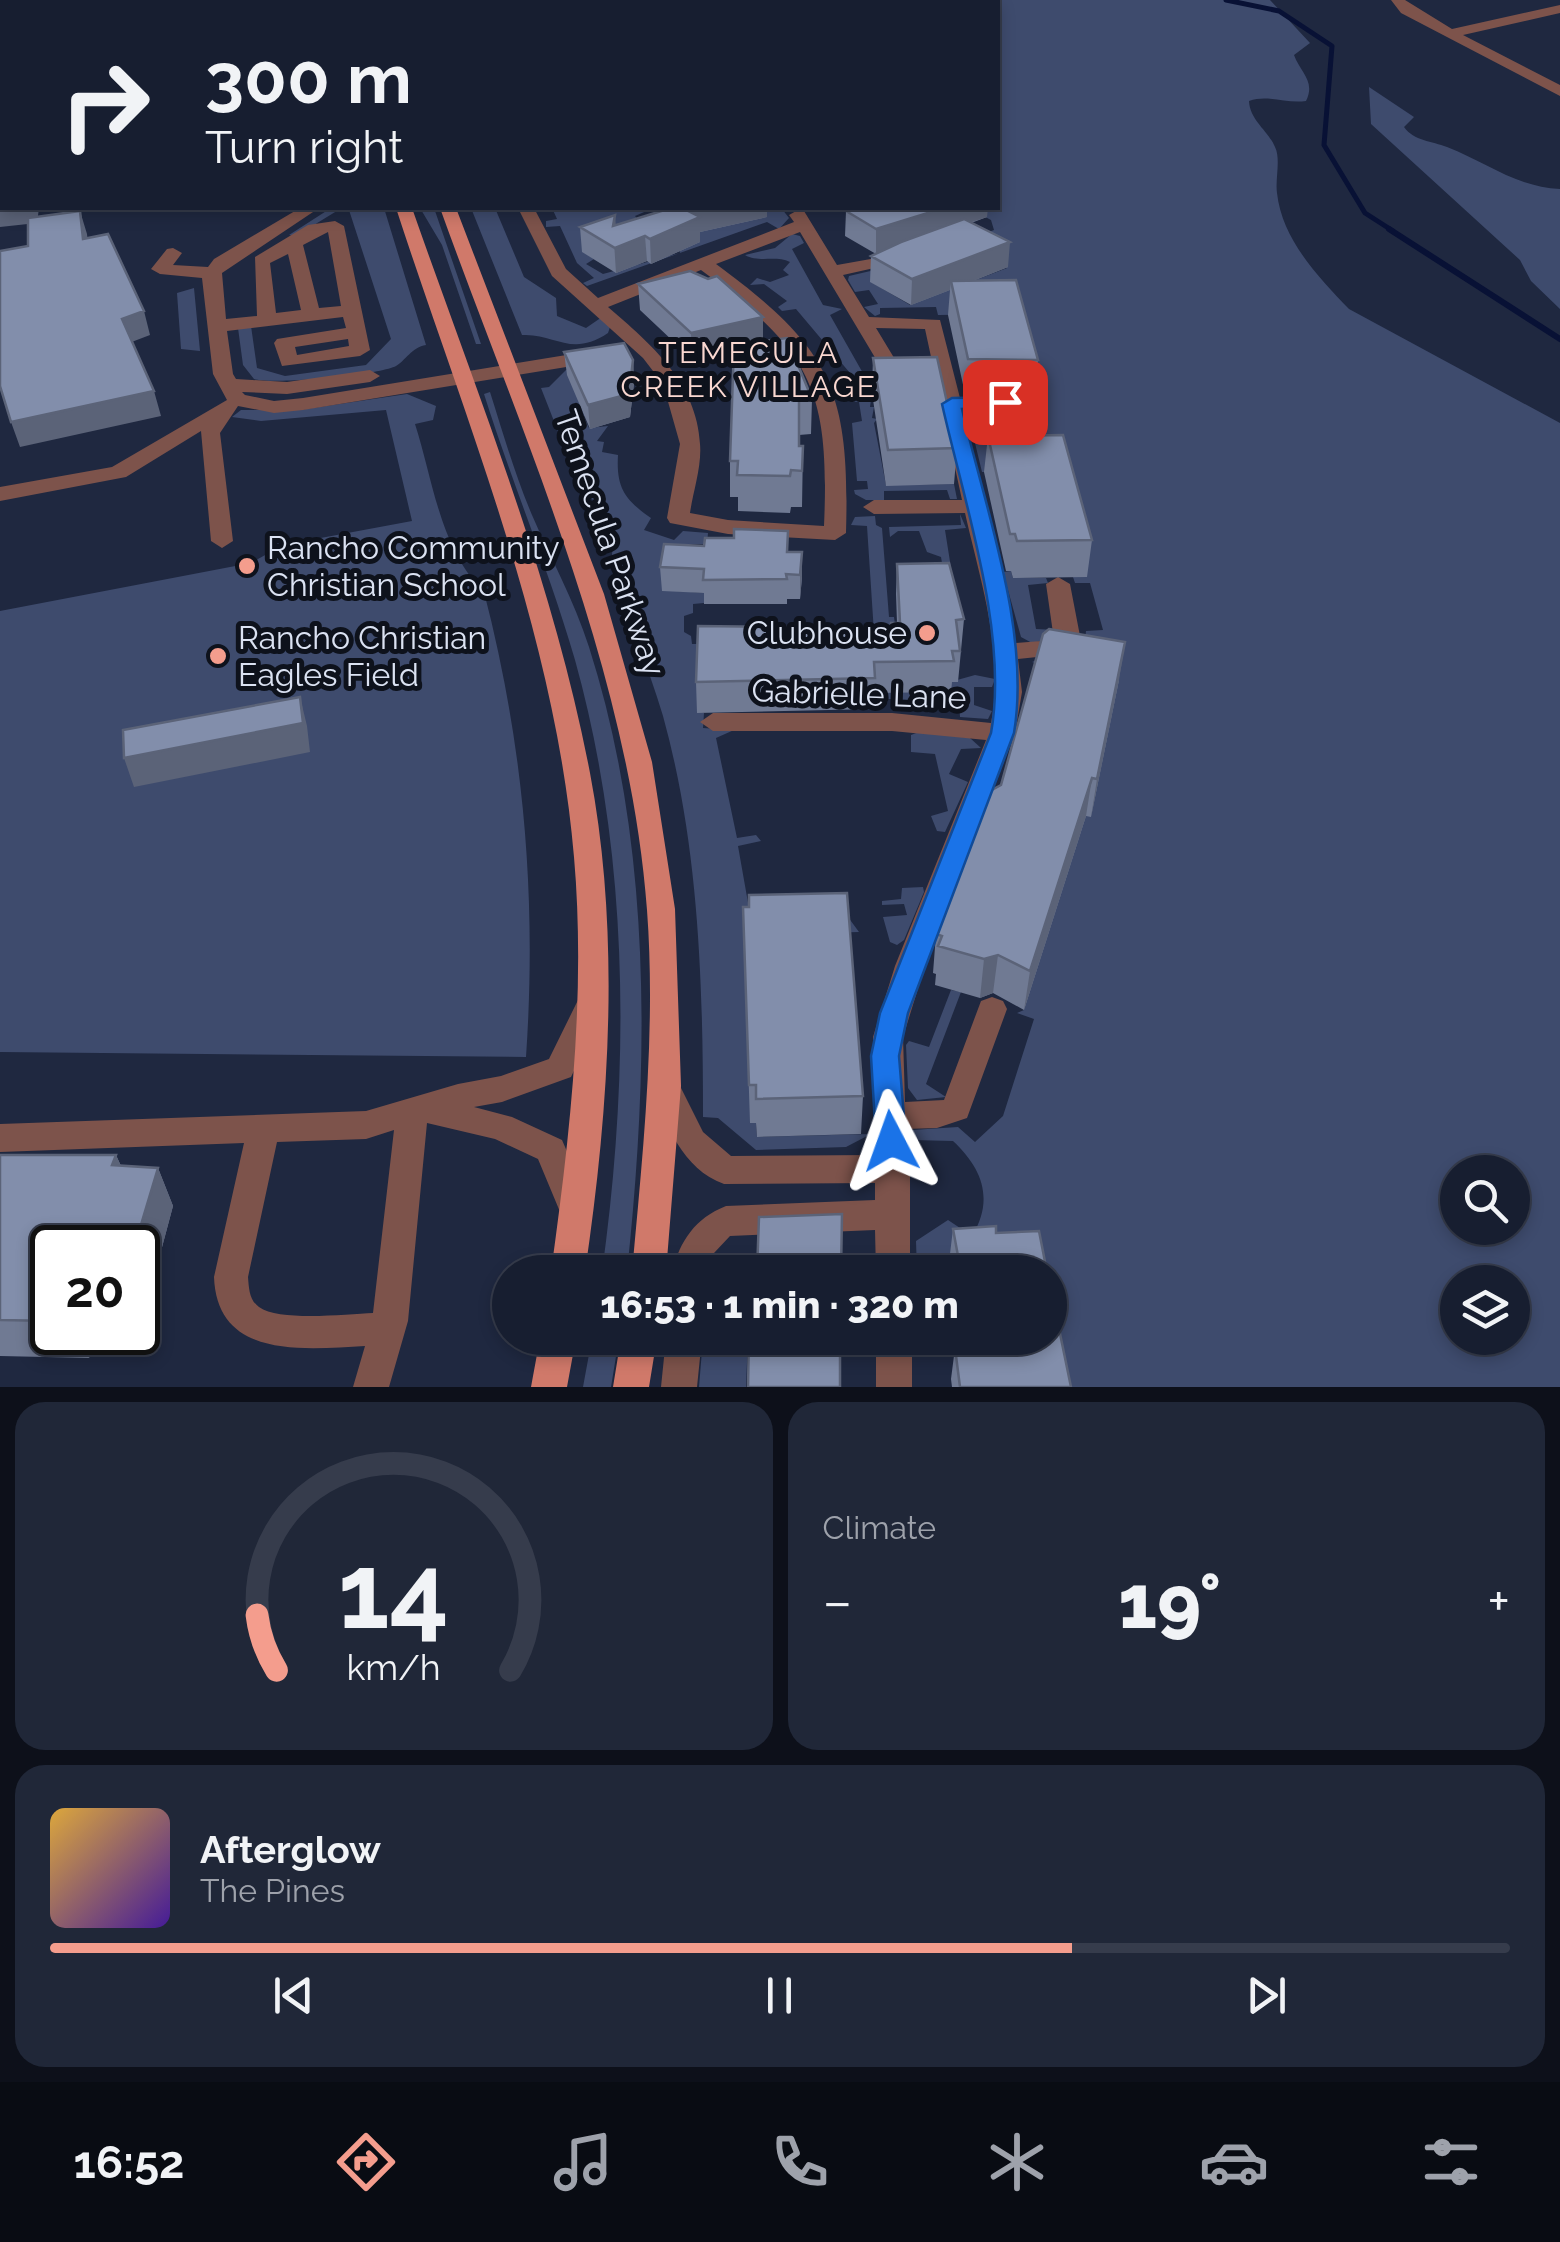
<!DOCTYPE html>
<html lang="en">
<head>
<meta charset="utf-8">
<style>
  :root { --surface:#171e30; --page:#202738; --text:#f1f3f6; --muted:#9ea2ab; --line:#363c4c; --accent:#f49d8d }
  body { margin:0; font-family:Raleway,sans-serif; background:var(--page); color:var(--text); height:100vh; display:flex; flex-direction:column; font-size:38px; white-space:nowrap }
  * { box-sizing:border-box; margin:0 }
  p { font-size:32px; color:var(--muted) }
  .icon { flex:none; width:55px; height:55px; fill:none; stroke:currentColor; stroke-width:2; stroke-linecap:round; stroke-linejoin:round }
  .map { position:relative; height:1387px; overflow:hidden }
  .details { display:flex; flex-direction:column; gap:15px; padding:15px; background:#0d101a; flex:1 }
  .details>* { flex:none }
  .hud { position:absolute; left:0px; top:0px; width:1000px; height:210px; box-shadow:0 5px 15px #0003,0 0 0 2px var(--line); background:#171e30; color:var(--text); overflow:hidden }
  .controls { position:absolute; left:1440px; top:1155px; display:grid; gap:20px }
  .controls a { display:grid; place-items:center; width:90px; height:90px; border-radius:50%; background:var(--surface); box-shadow:0 5px 15px #0003,0 0 0 2px var(--line); font-size:50px }
  .speed { position:absolute; left:30px; top:1225px; display:flex; gap:20px; font-size:50px; font-weight:700; text-align:center }
  .speed>* { display:grid; place-content:center; width:130px; height:130px; border-radius:50%; background:var(--surface); box-shadow:0 5px 15px #0003,0 0 0 2px var(--line); line-height:1 }
  .speed .limit { border:5px solid #111; border-radius:15px; background:#fff; color:#111 }
  .pin { position:absolute; display:grid; place-items:center; width:85px; height:85px; color:#fff; margin:-42px; border-radius:20px; box-shadow:0 5px 15px #0006 }
  .me { position:absolute; width:110px; margin:-55px; rotate:356deg; stroke-linejoin:round; filter:drop-shadow(0 0 8px #0008) }
  .turn { display:flex; align-items:center; gap:35px; height:210px; padding:0 40px; font-size:45px }
  .turn .icon { width:130px; height:130px; stroke-width:2.5 }
  .turn b { display:block; font-size:70px; line-height:85px }
  .big { font-size:75px; font-weight:800; line-height:1.1 }
  .details .tile { flex:1; display:flex; flex-direction:column; justify-content:center; gap:15px; min-width:0; padding:0 35px; border-radius:30px; background:var(--page) }
  .details .dial { align-items:center; gap:0 }
  .dial svg { height:260px; overflow:visible; fill:none; stroke:var(--line); stroke-width:7; stroke-linecap:round; text-anchor:middle }
  .dial text { fill:var(--text); stroke:none }
  .song { display:flex; align-items:center; gap:30px }
  .cover { width:120px; height:120px; border-radius:15px; background:linear-gradient(135deg,hsl(40 70% 55%),hsl(260 70% 35%)) }
  .played { height:10px; border-radius:5px; background:linear-gradient(90deg,var(--accent) 70%,var(--line) 70%) }
  .keys { display:flex; justify-content:space-around; direction:ltr }
  .heat { display:flex; justify-content:space-between; align-items:center; font-size:55px; direction:ltr }
  .details .tiles { flex:1; display:grid; gap:15px; grid-template-columns:1fr 1fr }
  .tile:last-child { grid-column:span 2 }
  .trip { position:absolute; left:492px; top:1255px; width:575px; height:100px; border-radius:50px; background:var(--surface); box-shadow:0 5px 15px #0003,0 0 0 2px var(--line); font-weight:800; line-height:100px; text-align:center }
  .dock { display:flex; height:160px; justify-content:space-around; align-items:center; background:#090c13; color:var(--muted) }
  .dock .icon { width:70px; height:70px }
  .dock .on { color:var(--accent) }
  .dock b { font-size:45px; color:var(--text) }
  .map>svg:first-child { display:block }
  .green { fill:#3e4b6d; fill-rule:evenodd }
  .lines { fill:none; stroke-linecap:round; stroke-linejoin:round }
  .stream-far1 { stroke:#081135; stroke-width:5 }
  .stream { stroke:#081135; stroke-width:6 }
  .minor { fill:#7d534b; fill-rule:evenodd }
  .major { fill:#d0796a; fill-rule:evenodd }
  .wall { fill:#707a93 }
  .shaded-wall { fill:#5b6378 }
  .building { fill:#828eab; stroke:#5b6378; stroke-width:2.5 }
  .route { fill:#1a73e8; stroke:#114b97; stroke-width:2.5 }
  .poi-dot { fill:#f49d8d; stroke:#0e121c; stroke-width:4 }
  .labels { text-anchor:middle; stroke-width:10; stroke-linejoin:round; paint-order:stroke }
  .far-neighbourhood-label { font-size:30px; letter-spacing:2.5px; fill:#fad8d1; stroke:#0e121c }
  .street-label { font-size:32px; fill:#dbe2f2; stroke:#0e121c }
  .poi-label { font-size:32px; fill:#dbe2f2; stroke:#0e121c; text-anchor:start }
</style>
</head>
<body>
<div class="map">
<svg width="1560" height="1387" viewBox="0 0 1560 1387">
  <rect width="100%" height="100%" fill="#1f2840"/>
  <path class="green" d="M642,0h628l40,43 -16,12c6,17 22,26 12,46 -20,3 -38,-7 -57,0 1,20 19,29 26,46 6,12 0,32 2,46 5,46 41,84 72,116l211,114v964h-502l-8,-49v-66h-133l-1,-31 32,-21 24,16c22,-36 11,-67 -19,-95l-41,-1v-10l46,-3 17,15 28,-26 31,-97 -17,-6 7,-3 20,-344 -12,-4 53,-23 1,-8 17,-1 -13,-47h-15l-2,-6 -15,-106 -76,1 -14,-58 4,-5h29l-16,3 11,55 57,-6 -40,-147 -75,1 -2,-8 -56,1v6l-5,2 -11,-9 14,-3 -9,-14 -14,2 -7,-12 1,-4 30,-7 -8,13 39,23 97,-37 -18,-36 5,-2 -3,-10 -23,-12h30v-206h-380zM1458,1172h54v56h-54zM1458,1282h54v56h-54z
    M1369,87l45,30 -10,10c10,14 28,14 43,20 39,15 69,40 113,42v120l-29,-28 -11,-21 -149,-136z
    M331,208h53l42,137c-14,2 -21,16 -30,21 -17,9 -124,19 -142,13l-11,-14 -5,-37 13,-2 6,42 28,8 81,-11 25,-26 -42,-129 -9,-1 -44,27 -7,-1z
    M420,208h14l47,136h-5l-34,-99z
    M471,208h24l29,69 32,21 1,18 29,12 16,-11 8,10 -2,6c-37,25 -53,0 -86,2z
    M552,208l99,1 -16,7 6,7 -58,29 11,7 -8,5 17,10 77,-21 -8,-45 110,1 7,9 -10,11 -12,-7 -180,64 -4,-3 11,-5 -17,-15 -17,-37 -14,1v-6l11,-2z
    M792,234l8,2 4,7 -12,6 31,56 19,4 -12,6 34,60 16,-1 57,18 -65,1 -2,14h4l-2,11 5,1 -3,4 12,62 68,-1 3,15h-7l-3,-9 -63,1v9h-18l-11,-6 -1,-4 14,-1 -1,-8h-10l-5,-58 10,-2 -3,-19 -15,-1 -6,-13 18,-3 -1,-6 -59,-70 -14,2 -4,-4 9,-6 -23,-17 -14,1 7,-7 13,4 19,-7 -6,-5 7,-8c-14,-7 -32,1 -45,-7l30,-7z
    M194,288l6,63 -19,-2 -4,-56z
    M622,361l-38,56 5,11 19,-2 -11,15 7,1 -2,10 16,3c-2,33 7,45 33,63l-7,12 30,10 9,-9 25,2 -1,11h-26l-19,46 43,3 -1,10 -11,1v9l-9,3v16l7,4 1,8h162l20,-11 -7,-107 -16,-1 4,-8 20,-1 1,9 6,3 7,89h5l4,31 52,34 25,-7 20,4 -3,8h-18v18l18,6 -4,8 -28,-2 -1,-14 -87,-5 -173,-25 -2,39 7,1 -1,15 31,2 -18,8 21,100 19,-3 5,6 -23,5 12,68 98,3 11,15 -110,3 -4,30 6,1 -1,157h6l1,14 114,-3 -25,13 -90,3 -38,-32 -15,-1c0,-134 -4,-271 -40,-401 -15,-51 -37,-100 -52,-151l2,-21 -15,-40 -17,-14 -40,-102 8,-1 17,-17z
    M490,392c13,41 25,83 42,123 19,44 42,85 57,132 64,200 60,419 38,625h-25c28,-201 28,-415 -27,-612 -26,-90 -63,-177 -91,-266z
    M407,394l29,12 -3,14 -18,4c18,56 25,125 69,168 40,154 53,306 42,465l-526,-5v-441l251,-48 32,-18 129,-24 -26,-111 -125,11 -29,-4 9,-7h58z
    M960,514l6,14 -21,2 6,38 -8,1 -2,-12 -14,-5 -8,-21h-21l-8,6 -1,-10 72,-2z
    M1011,571l2,7h33l2,5 -20,2 8,44 20,1 3,7 -27,6 -11,-6 -18,-65z
    M919,732l51,6 11,10 -20,1 -12,25 19,8 -23,50 -8,-1 -6,-15 17,-5 -13,-57 -24,-2v-17z
    M902,888l21,-1 1,5 -20,48 -7,5 -7,-3 -7,-25 24,-2 -3,-11 -22,1v-4l19,-2z
    M951,990l10,2 -35,92 20,13 -29,3 -9,-12 -2,-43 3,-4 20,6z
    M592,1338h27l-8,49h-28z
    M703,1338h45l-2,49h-47z"/>
  <g class="lines">
    <path class="stream-far1" d="M1226,0l53,11 53,35 -8,99 41,68 28,18"/>
    <path class="stream" d="M1389,229l171,110"/>
    <path class="minor" d="M52,0h14l2,2h-14z
      M414,0h14l2,2h-14z
      M1391,0h14l47,29 108,-24v8l-97,22 97,50v11l-159,-83z
      M300,208h19l-97,65 4,46 31,-3 -2,-59 53,-32 27,-4 9,5 26,124 -10,6 -78,10 -8,-23 3,-4 69,-11 -3,-11 -116,14 6,43 3,5 51,3 83,-12 10,6 -10,6 -83,12 -45,-2 3,3 29,6 29,-3 294,-48 10,6 -10,6 -294,48 -29,3 -36,-7 -18,27 13,108 -11,7 -11,-7 -10,-110 -75,46 -126,24v-14l112,-20 115,-67 -14,-26 -11,-96 -42,-4 -9,-5 16,-20 6,-1 9,5 -9,12 35,2 6,-8zM328,232l13,74 -22,2 -16,-63zM288,254l13,56 -25,3 -6,-50zM348,339l1,7 -52,9 -2,-8z
      M518,208h16l32,61 32,29 196,-76 -5,-7 9,-5 6,1 33,54 73,-13v8l-67,15 26,42 71,3 20,78h49l10,6 16,59 -11,6 -11,-6 -13,-53h-37l53,233 38,-3 -8,-56 12,-7 12,7 10,52 -14,18 -48,5 4,33 -7,41 -90,233 -22,71 2,65 39,-2 37,-99 11,-4 11,4 4,8 -40,109 -30,10 -31,1 4,40v103h-34l-1,-42 -145,6 -16,17 -8,19h-34c8,-31 23,-54 54,-66l149,-6v-17l-151,1c-42,-15 -57,-60 -75,-97l5,-9 11,-4 11,4 27,54 28,24 143,-1 -1,-118 22,-71 91,-226 -94,-9h-179l-13,-9 13,-9h179l99,10c14,-69 -11,-143 -26,-210l-91,1 -11,-7 11,-7h88l-37,-171 -49,-1 26,43 14,6 -10,6 -17,-2 -89,-149 -84,32c116,85 134,127 130,269l-11,7 -107,-6 -58,-11 -3,-5 13,-74 -17,-60 -20,-26 -91,-82zM701,270c110,82 129,118 123,256l-96,-6 -38,-7c3,-21 12,-47 10,-69 -3,-61 -49,-100 -92,-137z
      M590,994l11,4 4,8 -34,71 -69,25 -28,5 38,10 50,23 30,69 -5,10 -12,5 -12,-5 -25,-60 -43,-20 -68,-16 -19,198 -19,66h-36l12,-41c-60,3 -148,14 -151,-69l30,-134 -244,9v-28l366,-13 92,-27 43,-8 48,-17 30,-61zM394,1130l-21,183c-26,1 -93,9 -114,-6 -10,-7 -10,-19 -11,-30l29,-135 89,-3z
      M666,1338h36l-5,49h-36z
      M876,1338h36v49h-36z"/>
    <path class="major" d="M330,0h14v2h-13z
      M368,0h14l1,2h-13z
      M396,208h16c65,186 141,371 178,565 31,163 19,336 -5,499h-34c19,-137 35,-277 23,-415 -19,-224 -109,-437 -178,-649z
      M440,208h16l148,386 48,168 23,147 6,177 -15,186h-34c11,-121 24,-241 15,-362 -18,-241 -126,-477 -207,-702z
      M540,1338h36l-9,49h-36z
      M621,1338h36l-8,49h-36z"/>
  </g>
  <path class="wall" d="M560,208h63l-1,2z
    M688,208h79v9l-67,15v10l-49,22 -4,-3 -31,12 -34,-21 -2,-25 36,-2 72,-14z
    M846,211l141,6 -16,6 37,44 -35,14 65,79 -4,35 -69,-1 -17,-79 2,-25 -39,15 -41,-23 1,-26 5,-2 -31,-18z
    M638,284l125,33v25l49,57 -1,35 -12,1v11h4l-1,61h-11l-1,6 -52,-2v-14h-8v-36l4,-111 -42,9 -52,-49z
    M564,352l69,8 1,23 -4,34 -40,12 -23,-54z
    M873,358l84,90 -3,36 -68,2 -14,-93z
    M988,436l104,104 -5,37 -74,1 -2,-7h-5l-22,-99z
    M787,552l15,25 -2,22h-13v5h-83v-11l-42,-2 -2,-24z
    M897,564l67,55 -6,63h-6l-1,10 -77,1v16l-177,4 -1,-31 194,-54 7,-5 -1,-29z
    M1119,680l-28,137 -5,-1 -62,194 -31,-17 -13,5 -45,-13 1,-11 -3,-1 3,-39 65,-149z
    M743,907l120,189 -2,38 -104,3 -1,-14h-6z
    M0,1155h116l5,11 37,2 15,38 -16,60h-15l-4,21v-39h-86v84h46l-9,26 -89,-2z
    M953,1229l43,4 51,39h-96l-2,-10z
    M975,1338h75l21,49h-119l-1,-8 4,-31 21,-2z"/>
  <path class="shaded-wall" d="M0,195h2v13h37l-2,15 -37,4z
    M697,208h70v9l-67,15v10l-49,22 -1,-25 41,-18v-12z
    M944,208h44l-1,9 -111,37v-25z
    M80,211l7,23 3,28 -7,-23z
    M615,215l2,24 28,-3 2,25 -31,12 -3,-47z
    M1010,242l-2,25 -56,22 -1,-8 -1,9 -39,15 1,-26z
    M144,311l6,24 -21,8 -7,-24z
    M763,317v26l-71,16 -1,-26z
    M633,360l1,23 -4,34 -40,12 -2,-24z
    M154,391l7,25 -141,31 -9,-25z
    M802,552v25l-2,22v-24z
    M1125,642l-6,38 -28,137 6,-38z
    M300,697l7,29 3,26 -176,35 -10,-29z
    M1092,778l-6,38 -62,194 6,-39z
    M998,955l-5,38 -13,5 4,-39z
    M116,1155l17,38 -21,-28z
    M158,1168l15,38 -16,60 -17,-38z
    M126,1228l8,20h-13z
    M138,1255l4,11 -4,21z
    M76,1332h22l-9,26z"/>
  <path class="building" d="M36,0v2h-34v193h-2v-194z
    M456,0h71l2,2h-72z
    M554,0h44l2,2h-44z
    M671,208h11l18,9 -50,22 -5,-3 -30,12 -35,-21 35,-12 -2,11z
    M856,208h88l-68,21 -30,-18z
    M80,211l3,28 25,-5 36,77 -22,8 32,72 -143,31 -11,-36v-135l28,-5v-28z
    M964,219l46,23 -98,37 -41,-23 30,-14z
    M690,271l18,8 9,-3 46,41 -72,16 -53,-49z
    M1016,280l22,80 -70,-1 -17,-78z
    M787,338l25,61 -13,1v46h4l-1,25 -11,-1 -1,6 -53,-1 1,-14h-8l4,-116z
    M624,343l9,17 -4,34 -41,11 -24,-53z
    M937,357l20,91 -69,2 -15,-92z
    M1063,435l29,105 -75,1 -2,-7h-5l-22,-98z
    M734,529l54,2 -1,21h15l-2,23 -14,-1 1,5 -84,1 1,-11 -44,-2 4,-23 40,2 1,-8h29z
    M949,563l15,56 -8,1 4,31h-8l2,10 -80,1 1,16 -179,4 2,-56 193,2v-5h9l-3,-59z
    M1049,629l76,13 -28,137 -5,-1 -62,193 -32,-16 -14,4 -46,-13 4,-10 -6,-2 54,-143 11,-6 42,-151z
    M300,697l3,26 -179,35 -1,-28z
    M847,893l16,203 -107,3v-14h-7l-6,-178h6v-12z
    M0,1155h116l-4,10 46,3 -18,60h-14l-5,20h-69v73l-52,-1z
    M842,1214l-1,58h-84l2,-55z
    M996,1226v7l43,-2 8,41h-86l-8,-43z
    M1050,1285l21,102h-111l-5,-39 31,-2 -1,-8h65z
    M749,1338h91v49h-92z"/>
  <path class="route" d="M1005,397l6,2v7l-49,3c23,99 69,223 52,324l-106,280 -9,43 7,85 -5,9 -10,3 -10,-3 -5,-9 -5,-85 9,-43 111,-280c18,-99 -27,-231 -49,-329l10,-6z"/>
  <g class="poi-dot">
    <circle cx="247" cy="566" r="10"/>
    <circle cx="927" cy="633" r="10"/>
    <circle cx="218" cy="656" r="10"/>
  </g>
  <g class="labels">
    <g class="far-neighbourhood-label">
      <text x="749" y="363">TEMECULA<tspan x="749" dy="34">CREEK VILLAGE</tspan></text>
    </g>
    <g class="street-label">
      <text transform="translate(610 543) rotate(71)" y="11">Temecula Parkway</text>
      <text transform="translate(859 694) rotate(2)" y="11">Gabrielle Lane</text>
    </g>
    <g class="poi-label">
      <text x="267" y="559">Rancho Community<tspan x="267" dy="37">Christian School</tspan></text>
      <text x="907" y="644" text-anchor="end">Clubhouse</text>
      <text x="238" y="649">Rancho Christian<tspan x="238" dy="37">Eagles Field</tspan></text>
    </g>
  </g>
</svg>
<div class="controls">
<a><svg class="icon" aria-label="search" viewBox="0 0 24 24"><circle cx="10" cy="10" r="6"/><path d="M15 15l6 6"/></svg></a>
<a><svg class="icon" aria-label="layers" viewBox="0 0 24 24"><path d="M12 4l9 5-9 5-9-5zM3 14l9 5 9-5"/></svg></a>
</div>
<div class="speed"><div class="limit">20</div></div>
<div class="pin" style="left:1005px;top:402px;background:#d93025"><svg class="icon" aria-label="arrive" viewBox="0 0 24 24"><path d="M6 21V4h12l-3 4 3 4H6"/></svg></div>
<svg class="me" style="left:891px;top:1141px" viewBox="-20 -20 40 40"><path d="M0-17L14 15 0 8-14 15z" fill="#1a73e8" stroke="#fff" stroke-width="4"/></svg>
<div class="trip">16:53 · 1 min · 320 m</div>
<div class="hud">
<div class="turn"><svg class="icon" aria-label="right" viewBox="0 0 24 24"><path d="M7 20v-9h11M14 6l5 5-5 5"/></svg><div><b>300 m</b>Turn right</div></div>
</div>
</div>
<section class="details">
<div class="tiles">
<div class="tile dial"><svg viewBox="0 0 100 80">
<path d="M14 69A42 42 0 1 1 86 69"/>
<path d="M14 69A42 42 0 0 1 8 52" stroke="#f49d8d"/>
<text x="50" y="56" font-size="32" font-weight="700">14</text>
<text x="50" y="72" font-size="11">km/h</text>
</svg></div>
<div class="tile"><p>Climate</p>
<div class="heat"><a>−</a><b class="big">19°</b><a>+</a></div>
</div>
<div class="tile">
<div class="song"><i class="cover"></i><div><b>Afterglow</b><p>The Pines</p></div></div>
<div class="played"></div>
<div class="keys"><svg class="icon" aria-label="previous" viewBox="0 0 24 24"><path d="M18 5L8 12l10 7zM5 5v14"/></svg><svg class="icon" aria-label="pause" viewBox="0 0 24 24"><path d="M8 5v14M16 5v14"/></svg><svg class="icon" aria-label="next" viewBox="0 0 24 24"><path d="M6 5l10 7-10 7zM19 5v14"/></svg></div>
</div>
</div>
</section>
<nav class="dock">
<b>16:52</b>
<svg class="icon on" aria-label="directions" viewBox="0 0 24 24"><path d="M12 3l9 9-9 9-9-9zM9 14v-3h6M13 9l2 2-2 2"/></svg>
<svg class="icon" aria-label="music" viewBox="0 0 24 24"><path d="M9 18V5l10-2v13"/><circle cx="6" cy="18" r="3"/><circle cx="16" cy="16" r="3"/></svg>
<svg class="icon" aria-label="phone" viewBox="0 0 24 24"><path d="M5 4h4l2 5-3 2q2 4 5 5l2-3 5 2v4C11 20 4 13 5 4z"/></svg>
<svg class="icon" aria-label="climate" viewBox="0 0 24 24"><path d="M12 3v18M4 7l16 10M4 17L20 7"/></svg>
<svg class="icon" aria-label="car" viewBox="0 0 24 24"><path d="M5 17H2v-5l4-1 3-4h7l3 4 3 1v5h-3M9 17h6M6 11h13"/><circle cx="7" cy="17" r="2"/><circle cx="17" cy="17" r="2"/></svg>
<svg class="icon" aria-label="filters" viewBox="0 0 24 24"><path d="M4 7h16M4 17h16"/><circle cx="9" cy="7" r="2"/><circle cx="15" cy="17" r="2"/></svg>
</nav>
</body>
</html>
